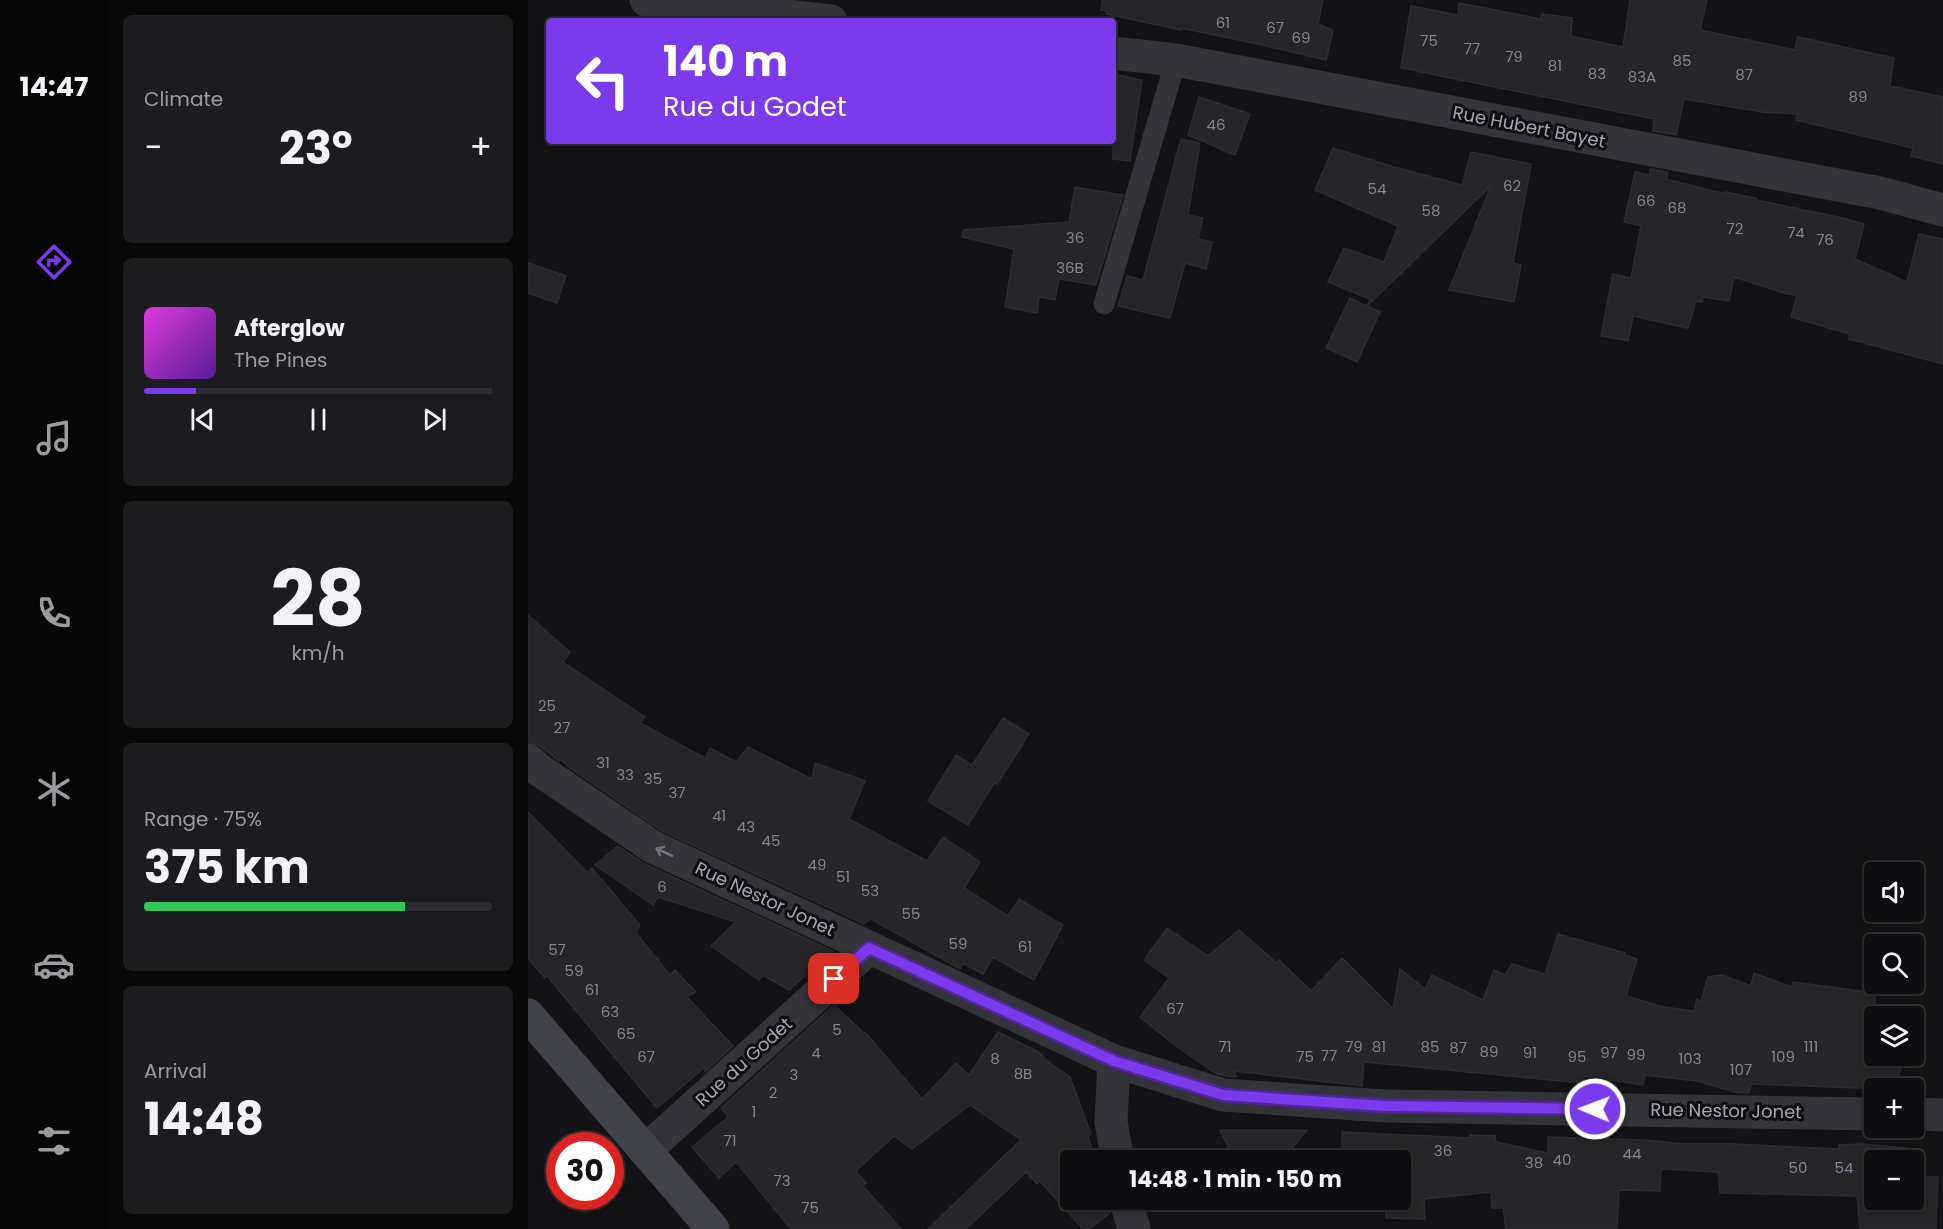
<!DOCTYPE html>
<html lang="en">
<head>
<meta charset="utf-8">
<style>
  :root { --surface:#0e0e10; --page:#1c1c1e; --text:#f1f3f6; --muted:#9b9c9f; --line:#2e2e30; --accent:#7c3aed }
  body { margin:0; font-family:Poppins,sans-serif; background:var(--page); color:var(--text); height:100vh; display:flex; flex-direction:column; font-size:22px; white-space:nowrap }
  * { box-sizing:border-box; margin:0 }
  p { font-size:20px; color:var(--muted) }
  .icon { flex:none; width:33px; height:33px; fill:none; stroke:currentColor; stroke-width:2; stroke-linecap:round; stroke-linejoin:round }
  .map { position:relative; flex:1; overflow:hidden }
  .sheet { display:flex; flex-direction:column; gap:15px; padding:15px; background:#080809; width:420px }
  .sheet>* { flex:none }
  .guide { position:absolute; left:18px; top:18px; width:570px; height:126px; border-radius:6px; box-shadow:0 3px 9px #0003,0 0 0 2px var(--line); background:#7c3aed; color:#fff; overflow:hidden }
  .fabs { position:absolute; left:1336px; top:862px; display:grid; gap:12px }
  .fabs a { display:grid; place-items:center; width:60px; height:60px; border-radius:6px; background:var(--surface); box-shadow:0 3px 9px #0003,0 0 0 2px var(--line); font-size:30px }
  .speed { position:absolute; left:18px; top:1132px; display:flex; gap:12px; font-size:30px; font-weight:700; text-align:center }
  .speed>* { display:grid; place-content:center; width:78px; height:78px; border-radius:50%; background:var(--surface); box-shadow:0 3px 9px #0003,0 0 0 2px var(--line); line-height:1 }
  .speed .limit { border:9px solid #d22; background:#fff; color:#111 }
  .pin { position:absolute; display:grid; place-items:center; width:51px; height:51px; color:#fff; margin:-26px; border-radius:12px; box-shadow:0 3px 9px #0006 }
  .me { position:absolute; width:66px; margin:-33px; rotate:271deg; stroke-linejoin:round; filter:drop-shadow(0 0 4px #0008) }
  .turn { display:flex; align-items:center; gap:21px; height:126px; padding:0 18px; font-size:27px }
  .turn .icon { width:78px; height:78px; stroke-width:2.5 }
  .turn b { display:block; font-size:42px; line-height:51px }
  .big { font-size:45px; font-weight:700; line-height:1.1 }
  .sheet .tile { flex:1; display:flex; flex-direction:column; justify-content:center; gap:9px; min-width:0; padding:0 21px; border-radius:9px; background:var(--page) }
  .sheet .dial { align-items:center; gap:0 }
  .dial b { font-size:78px; line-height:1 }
  .song { display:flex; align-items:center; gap:18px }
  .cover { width:72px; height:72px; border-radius:9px; background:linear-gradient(135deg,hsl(300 70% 55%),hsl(270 70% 35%)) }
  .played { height:6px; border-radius:3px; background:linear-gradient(90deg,var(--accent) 15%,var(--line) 15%) }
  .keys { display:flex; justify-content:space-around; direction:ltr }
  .heat { display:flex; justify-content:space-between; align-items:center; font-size:33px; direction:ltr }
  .charge { height:9px; border-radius:4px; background:linear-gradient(90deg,#34c759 75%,var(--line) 0) }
  .trip { position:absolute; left:532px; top:1150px; width:351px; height:60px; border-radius:6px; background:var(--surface); box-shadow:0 3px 9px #0003,0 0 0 2px var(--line); font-weight:700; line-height:60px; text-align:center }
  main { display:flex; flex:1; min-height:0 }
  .tabs { display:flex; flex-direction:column; width:108px; justify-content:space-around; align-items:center; background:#060606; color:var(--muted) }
  .tabs .icon { width:42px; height:42px }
  .tabs .current { color:var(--accent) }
  .tabs b { font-size:27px; color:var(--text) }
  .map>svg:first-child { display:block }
  .building { fill:#262629; stroke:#2d2d31; stroke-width:1.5; fill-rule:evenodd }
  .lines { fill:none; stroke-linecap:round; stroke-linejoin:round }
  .lane { stroke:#34333a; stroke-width:21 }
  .street { stroke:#34333a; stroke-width:33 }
  .secondary { stroke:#41424a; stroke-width:33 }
  .oneway { stroke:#71727e }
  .route-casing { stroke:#51269a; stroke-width:15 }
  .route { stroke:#7c3aed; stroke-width:10 }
  .labels { text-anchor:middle; stroke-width:6; stroke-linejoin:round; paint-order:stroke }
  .number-label { font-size:15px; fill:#838592 }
  .street-label { font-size:18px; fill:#a3a6b6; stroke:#0e0e10 }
</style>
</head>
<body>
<main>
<nav class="tabs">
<b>14:47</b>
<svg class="icon current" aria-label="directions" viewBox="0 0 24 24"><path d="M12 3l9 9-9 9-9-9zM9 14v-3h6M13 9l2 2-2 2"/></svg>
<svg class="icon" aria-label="music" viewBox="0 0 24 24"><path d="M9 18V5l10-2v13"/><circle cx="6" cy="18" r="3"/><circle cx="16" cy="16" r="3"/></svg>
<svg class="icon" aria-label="phone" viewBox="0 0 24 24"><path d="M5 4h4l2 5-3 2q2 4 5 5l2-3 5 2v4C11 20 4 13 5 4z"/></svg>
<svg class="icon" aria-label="climate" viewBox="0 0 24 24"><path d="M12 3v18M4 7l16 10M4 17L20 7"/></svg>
<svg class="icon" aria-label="car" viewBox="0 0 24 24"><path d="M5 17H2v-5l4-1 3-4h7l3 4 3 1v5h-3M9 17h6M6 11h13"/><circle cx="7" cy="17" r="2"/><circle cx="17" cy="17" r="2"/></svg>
<svg class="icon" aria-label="filters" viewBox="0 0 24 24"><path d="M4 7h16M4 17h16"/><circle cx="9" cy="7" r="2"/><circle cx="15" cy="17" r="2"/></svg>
</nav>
<section class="sheet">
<div class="tile"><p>Climate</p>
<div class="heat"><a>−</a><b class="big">23°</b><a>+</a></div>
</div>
<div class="tile">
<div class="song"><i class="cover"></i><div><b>Afterglow</b><p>The Pines</p></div></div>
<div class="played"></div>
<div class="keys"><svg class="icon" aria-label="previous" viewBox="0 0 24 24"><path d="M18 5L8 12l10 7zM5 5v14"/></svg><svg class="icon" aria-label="pause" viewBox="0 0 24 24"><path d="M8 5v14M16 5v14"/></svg><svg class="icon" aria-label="next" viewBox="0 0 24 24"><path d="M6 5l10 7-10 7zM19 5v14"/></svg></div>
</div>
<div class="tile dial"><b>28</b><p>km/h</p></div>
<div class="tile"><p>Range · 75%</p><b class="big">375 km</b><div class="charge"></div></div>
<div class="tile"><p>Arrival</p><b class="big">14:48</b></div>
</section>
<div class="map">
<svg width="1415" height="1229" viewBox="0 0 1415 1229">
  <rect width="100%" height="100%" fill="#131315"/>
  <path class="building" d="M574,0h221l-5,24 15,6 -7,30 -68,-16 -77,-16v2l-75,-16v-3l-5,-1z
    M1102,0h77l-7,30 95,20 3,-13 96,21 -4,28 53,11v67l-32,-8 2,-8 -117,-28 1,-6 -34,-2 -79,-13 -8,36 -23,-4 1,-12 -253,-51 10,-62 47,9 1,-12 82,16 1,-5 30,4 -1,18 52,11z
    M585,74l29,6 -12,81 -17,-2z
    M671,97l51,17 -15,41 -47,-20z
    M653,139l19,4 -12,72 15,3 -5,21 14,3 -6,27 -21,-6 -15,55 -52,-12 9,-30 16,4z
    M805,148l61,19 68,18 9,-33 60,12 -18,99 8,2 -7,37 -65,-12 42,-104 -124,120 3,-7 -42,-17 16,-34 40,14 14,-36 -83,-36z
    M1122,169l18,3 -2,7 59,15v-2l31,6v2l87,18 21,6 -9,35 52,23 12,-48 24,5v125l-94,-25 1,-5 -59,-17 6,-22 -10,-1 -53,-17 -5,24 -26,-4 -1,5 -6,-1 -8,27 -55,-12 -5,25 -27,-5 12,-62 18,4 10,-52 -17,-4 11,-50 15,3z
    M547,187l48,8 -27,90 -37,-6 -4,21 -16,-3 -2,16 -32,-6 9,-58 -52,-12 1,-7 106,-8z
    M0,263l38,13 -9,27 -29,-10z
    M822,298l30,14 -23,50 -31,-14z
    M0,615l42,37 -7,10 82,55 -5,6 65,35 5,-10 26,14 12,-15 64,32 3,-16 50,18 -16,38 78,42 16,-24 37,25 -16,26 44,28 11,-17 44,26 -29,55 -41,-23 -10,17 -20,-11 -3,6 -89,-50 -7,5 -202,-93 -92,-63 -10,-9 -1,2 -9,-7 -10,-8 -12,-4z
    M475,718l26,16 -32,50 -3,-1 -26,42 -40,-24 28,-46 16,10z
    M0,812l59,60 5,-4 48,57 -4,8 34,42 5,-5 21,22 -9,5 46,49 -28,26v-5l-48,41 -110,-132 -2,2 -17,-19z
    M90,846l27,18 188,87 -44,39 -26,-15 -4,5 -48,-34 25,-24 -78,-25 -5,8 -58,-40z
    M639,928l41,28 31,-26 38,33 2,-3 32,31 31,-33 51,51 7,-40 25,20 7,-14 51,25 11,-30 11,5 7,-11 33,10 13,-40 67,19 -1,2 13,4 -11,37 38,11 30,4 3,-12 4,2 7,-24 14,-2 29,11 3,-13 38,14 1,-5 82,11v13l25,6 -1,5h-24v39h29l-9,32h-37l-107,-4 -2,9h-11l-41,-12 -52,-6 -2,10 -59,-9 -2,7 -218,-21 -2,24 -127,-15 1,6 -10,-1 -11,-3 -39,-27 -36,-29 29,-39 -25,-18z
    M306,1005l30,28 1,-1 57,67 34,-36 13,12 29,-43 39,19 14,13 19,13 21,57 -3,2 7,25h-24v39h36l3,13 -21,16h-6l-43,-48 -3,3 -11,-12 -60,57h-38l93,-89 -51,-35 -58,44 -18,-13 -38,35 10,12 -3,3 38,43h-110l-55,-67 -17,16 -27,-31 36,-30 -7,-9z
    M692,1130h87l-26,31h-46z
    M814,1132l128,6v-3l25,1 1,6 52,11v-16l97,3 39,4h48l107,5v-4l23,-1 53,5v28h23l-2,52h-76l-3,-33 -137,-3 -2,-21 -57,-3 -1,22 -41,-1 -2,39h-111l-3,-21h-11l-1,-16 -67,7 1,20 -39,-1 -1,-18h16v-39h-59zM1347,1161h39v39h-39z"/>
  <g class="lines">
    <path class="lane" d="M576,304l72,-244"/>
    <path class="street" d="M118,0l185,21
      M585,53l63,7 704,133 63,17
      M0,760l10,9 115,78 461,214 109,34 162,11 490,8
      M586,1061l-3,61 7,39
      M1386,1114l29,1
      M117,1151l224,-203
      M598,1200l8,29"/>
    <path class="secondary" d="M0,1015l185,214"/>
  </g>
  <defs><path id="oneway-shaft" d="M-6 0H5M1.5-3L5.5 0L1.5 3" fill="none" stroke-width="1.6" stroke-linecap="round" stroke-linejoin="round" transform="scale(1.5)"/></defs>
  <use class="oneway" href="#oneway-shaft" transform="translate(136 852) rotate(-155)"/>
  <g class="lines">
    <g class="route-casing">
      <path id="route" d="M306,979l35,-31 245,113 109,34 162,11 210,3"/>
    </g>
    <use href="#route" class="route"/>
  </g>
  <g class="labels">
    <g class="number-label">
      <text x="695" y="28">61</text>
      <text x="747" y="33">67</text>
      <text x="773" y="43">69</text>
      <text x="901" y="46">75</text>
      <text x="944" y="54">77</text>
      <text x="986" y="62">79</text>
      <text x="1154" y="66">85</text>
      <text x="1027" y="71">81</text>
      <text x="1069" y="79">83</text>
      <text x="1216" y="80">87</text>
      <text x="1114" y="82">83A</text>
      <text x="1330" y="102">89</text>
      <text x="688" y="130">46</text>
      <text x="984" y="191">62</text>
      <text x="849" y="194">54</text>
      <text x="1118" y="206">66</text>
      <text x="1149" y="213">68</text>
      <text x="903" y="216">58</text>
      <text x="1207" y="234">72</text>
      <text x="1268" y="238">74</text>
      <text x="547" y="243">36</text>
      <text x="1297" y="245">76</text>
      <text x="542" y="273">36B</text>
      <text x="19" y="711">25</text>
      <text x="34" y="733">27</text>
      <text x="75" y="768">31</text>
      <text x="97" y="780">33</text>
      <text x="125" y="784">35</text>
      <text x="149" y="798">37</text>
      <text x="191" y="821">41</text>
      <text x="218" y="832">43</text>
      <text x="243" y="846">45</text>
      <text x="289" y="870">49</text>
      <text x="315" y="882">51</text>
      <text x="134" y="892">6</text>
      <text x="342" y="896">53</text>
      <text x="383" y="919">55</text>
      <text x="430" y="949">59</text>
      <text x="497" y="952">61</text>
      <text x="29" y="955">57</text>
      <text x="46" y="976">59</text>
      <text x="64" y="995">61</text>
      <text x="647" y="1014">67</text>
      <text x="82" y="1017">63</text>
      <text x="309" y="1035">5</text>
      <text x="98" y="1039">65</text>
      <text x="697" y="1052">71</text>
      <text x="826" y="1052">79</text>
      <text x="851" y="1052">81</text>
      <text x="902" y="1052">85</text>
      <text x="1283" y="1052">111</text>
      <text x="930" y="1053">87</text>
      <text x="961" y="1057">89</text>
      <text x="288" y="1058">4</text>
      <text x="1002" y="1058">91</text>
      <text x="1081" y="1058">97</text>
      <text x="1108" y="1060">99</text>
      <text x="801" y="1061">77</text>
      <text x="118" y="1062">67</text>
      <text x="777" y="1062">75</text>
      <text x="1049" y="1062">95</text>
      <text x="1255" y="1062">109</text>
      <text x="467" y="1064">8</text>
      <text x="1162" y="1064">103</text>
      <text x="1213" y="1075">107</text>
      <text x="495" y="1079">8B</text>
      <text x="266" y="1080">3</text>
      <text x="245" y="1098">2</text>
      <text x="226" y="1117">1</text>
      <text x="202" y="1146">71</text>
      <text x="915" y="1156">36</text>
      <text x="1104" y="1159">44</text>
      <text x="1034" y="1165">40</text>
      <text x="1006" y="1168">38</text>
      <text x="1270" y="1173">50</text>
      <text x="1316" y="1173">54</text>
      <text x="254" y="1186">73</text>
      <text x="282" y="1213">75</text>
    </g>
    <g class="street-label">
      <text transform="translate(1001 127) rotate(11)" y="6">Rue Hubert Bayet</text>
      <text transform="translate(237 899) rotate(25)" y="6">Rue Nestor Jonet</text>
      <text transform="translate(216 1062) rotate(-42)" y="6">Rue du Godet</text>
      <text transform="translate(1198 1111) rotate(1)" y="6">Rue Nestor Jonet</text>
    </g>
  </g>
</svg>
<div class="fabs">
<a><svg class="icon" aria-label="sound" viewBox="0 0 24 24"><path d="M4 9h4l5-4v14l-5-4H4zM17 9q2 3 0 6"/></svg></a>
<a><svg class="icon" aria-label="search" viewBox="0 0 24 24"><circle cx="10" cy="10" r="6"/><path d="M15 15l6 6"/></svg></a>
<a><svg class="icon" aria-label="layers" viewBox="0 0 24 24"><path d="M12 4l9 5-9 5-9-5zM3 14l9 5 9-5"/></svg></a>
<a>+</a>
<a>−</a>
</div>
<div class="speed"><div class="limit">30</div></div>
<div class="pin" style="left:306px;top:979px;background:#d93025"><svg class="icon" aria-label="arrive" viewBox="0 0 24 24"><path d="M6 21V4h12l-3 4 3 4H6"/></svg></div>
<svg class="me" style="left:1067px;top:1109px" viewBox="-20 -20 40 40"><circle r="17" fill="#7c3aed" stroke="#fff" stroke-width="3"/><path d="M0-11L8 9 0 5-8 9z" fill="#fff"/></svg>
<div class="trip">14:48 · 1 min · 150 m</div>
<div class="guide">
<div class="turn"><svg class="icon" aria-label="left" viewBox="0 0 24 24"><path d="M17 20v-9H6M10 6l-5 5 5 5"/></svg><div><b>140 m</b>Rue du Godet</div></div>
</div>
</div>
</main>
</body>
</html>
